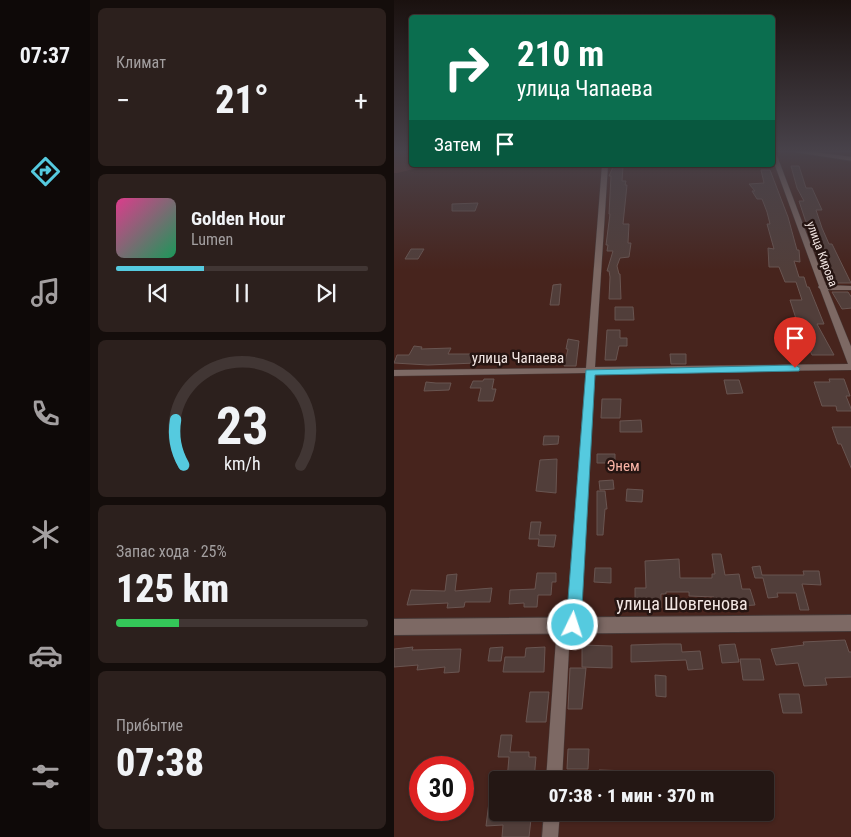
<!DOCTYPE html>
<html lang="ru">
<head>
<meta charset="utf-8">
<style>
  :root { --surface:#241714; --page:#2c201d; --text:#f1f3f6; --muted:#a39fa0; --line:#413634; --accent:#55cadf }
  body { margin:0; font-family:"Roboto Condensed",sans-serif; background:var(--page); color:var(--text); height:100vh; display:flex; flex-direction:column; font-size:19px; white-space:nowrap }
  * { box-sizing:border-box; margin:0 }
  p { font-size:16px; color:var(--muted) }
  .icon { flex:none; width:28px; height:28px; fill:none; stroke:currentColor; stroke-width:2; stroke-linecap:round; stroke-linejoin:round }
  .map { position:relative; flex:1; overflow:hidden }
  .drawer { display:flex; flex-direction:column; gap:8px; padding:8px; background:#140d0b; width:304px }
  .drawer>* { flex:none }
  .top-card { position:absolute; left:15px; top:15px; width:366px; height:152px; border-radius:5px; box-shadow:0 1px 4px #0004,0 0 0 1px var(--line); background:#0b6e4f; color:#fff; overflow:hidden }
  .speed { position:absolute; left:15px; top:756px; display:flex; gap:10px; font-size:25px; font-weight:700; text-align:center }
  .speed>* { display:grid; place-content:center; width:65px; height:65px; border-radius:50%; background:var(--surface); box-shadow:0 1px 4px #0004,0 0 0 1px var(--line); line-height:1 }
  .speed .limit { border:8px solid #d22; background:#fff; color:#111 }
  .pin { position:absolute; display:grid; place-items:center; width:42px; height:42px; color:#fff; margin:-51px -21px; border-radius:50% 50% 50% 0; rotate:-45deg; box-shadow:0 0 5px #0007 }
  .pin .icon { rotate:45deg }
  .me { position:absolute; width:55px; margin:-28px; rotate:4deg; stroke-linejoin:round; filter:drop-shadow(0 0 4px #0008) }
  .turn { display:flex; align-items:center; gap:18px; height:105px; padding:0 25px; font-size:22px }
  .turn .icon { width:65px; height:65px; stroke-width:2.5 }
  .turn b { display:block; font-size:35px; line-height:42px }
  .then { display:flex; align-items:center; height:48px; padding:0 25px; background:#0003; gap:10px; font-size:19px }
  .big { font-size:38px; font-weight:800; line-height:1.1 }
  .drawer .tile { flex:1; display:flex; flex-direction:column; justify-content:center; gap:8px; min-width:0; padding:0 18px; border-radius:8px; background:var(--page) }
  .drawer .dial { align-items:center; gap:0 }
  .dial svg { height:130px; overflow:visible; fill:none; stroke:var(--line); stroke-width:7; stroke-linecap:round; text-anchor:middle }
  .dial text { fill:var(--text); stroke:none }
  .song { display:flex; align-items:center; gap:15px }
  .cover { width:60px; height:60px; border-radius:8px; background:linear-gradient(135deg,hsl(330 70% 55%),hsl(150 70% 35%)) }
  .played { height:5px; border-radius:2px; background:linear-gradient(90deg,var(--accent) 35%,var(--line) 35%) }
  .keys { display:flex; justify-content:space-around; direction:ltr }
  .heat { display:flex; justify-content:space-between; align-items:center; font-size:28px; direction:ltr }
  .charge { height:8px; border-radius:4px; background:linear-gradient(90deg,#34c759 25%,var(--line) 0) }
  .trip { position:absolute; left:95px; top:771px; width:285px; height:50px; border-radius:5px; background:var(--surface); box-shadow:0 1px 4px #0004,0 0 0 1px var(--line); font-weight:800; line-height:50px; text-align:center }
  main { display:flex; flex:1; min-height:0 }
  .tabs { display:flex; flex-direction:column; width:90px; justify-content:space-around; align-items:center; background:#0e0908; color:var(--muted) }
  .tabs .icon { width:35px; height:35px }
  .tabs .on { color:var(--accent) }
  .tabs b { font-size:22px; color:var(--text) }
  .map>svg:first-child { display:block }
  .green { fill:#47241d; fill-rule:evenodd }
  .water { fill:#653229 }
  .building { fill:#513e3a; stroke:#695551 }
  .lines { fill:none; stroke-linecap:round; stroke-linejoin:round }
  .minor-casing { stroke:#473937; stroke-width:1 }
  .tertiary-casing { stroke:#473937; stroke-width:2 }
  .minor { fill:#7d6964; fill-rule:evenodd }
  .tertiary { fill:#7d6964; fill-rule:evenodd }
  .route { fill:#55cadf; stroke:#378391 }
  .labels { text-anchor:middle; stroke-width:5; stroke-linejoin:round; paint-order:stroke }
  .far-street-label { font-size:12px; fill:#f2e6e3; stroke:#261512 }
  .street-label { font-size:15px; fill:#f2e6e3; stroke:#261512 }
  .park-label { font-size:15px; fill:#fab4a6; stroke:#261512 }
  .near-street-label { font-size:18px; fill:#f2e6e3; stroke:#261512 }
</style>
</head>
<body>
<main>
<nav class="tabs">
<b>07:37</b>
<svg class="icon on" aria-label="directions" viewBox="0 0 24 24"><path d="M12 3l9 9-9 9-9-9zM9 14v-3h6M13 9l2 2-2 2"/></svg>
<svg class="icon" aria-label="music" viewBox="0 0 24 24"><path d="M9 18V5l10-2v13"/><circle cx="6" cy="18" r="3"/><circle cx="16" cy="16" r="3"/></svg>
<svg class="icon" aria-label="phone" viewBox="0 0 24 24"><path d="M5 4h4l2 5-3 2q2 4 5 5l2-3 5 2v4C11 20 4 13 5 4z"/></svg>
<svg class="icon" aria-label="climate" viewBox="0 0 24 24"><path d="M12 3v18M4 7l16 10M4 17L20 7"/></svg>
<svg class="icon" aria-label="car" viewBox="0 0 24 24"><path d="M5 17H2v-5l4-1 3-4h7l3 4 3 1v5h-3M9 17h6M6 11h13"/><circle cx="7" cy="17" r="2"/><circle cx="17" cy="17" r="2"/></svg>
<svg class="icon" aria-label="filters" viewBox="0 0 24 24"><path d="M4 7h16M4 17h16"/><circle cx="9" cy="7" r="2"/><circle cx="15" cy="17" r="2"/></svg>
</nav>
<section class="drawer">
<div class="tile"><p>Климат</p>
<div class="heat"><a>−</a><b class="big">21°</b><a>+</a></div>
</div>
<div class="tile">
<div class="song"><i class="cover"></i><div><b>Golden Hour</b><p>Lumen</p></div></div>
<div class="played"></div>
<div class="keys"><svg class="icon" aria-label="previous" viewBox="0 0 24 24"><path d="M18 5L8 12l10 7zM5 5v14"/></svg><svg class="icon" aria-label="pause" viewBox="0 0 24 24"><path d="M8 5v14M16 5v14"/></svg><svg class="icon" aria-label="next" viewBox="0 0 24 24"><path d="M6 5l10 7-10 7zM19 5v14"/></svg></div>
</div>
<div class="tile dial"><svg viewBox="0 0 100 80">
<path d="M14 69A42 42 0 1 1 86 69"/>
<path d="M14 69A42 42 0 0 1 9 41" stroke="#55cadf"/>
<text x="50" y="56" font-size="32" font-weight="700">23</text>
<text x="50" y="72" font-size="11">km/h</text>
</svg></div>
<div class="tile"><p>Запас хода · 25%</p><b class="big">125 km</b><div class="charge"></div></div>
<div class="tile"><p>Прибытие</p><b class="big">07:38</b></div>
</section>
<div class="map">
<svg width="458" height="837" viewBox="0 0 458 837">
  <rect width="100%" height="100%" fill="#301f1b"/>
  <path class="green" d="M0,152h17l1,13h361v-13h78v685h-457zM26,768h43v42h-43zM104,780h267v32h-267z"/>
  <path class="water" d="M0,152h17l1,13h28l-18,2 -25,6h-3z"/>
  <path class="building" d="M220,165l9,1 -1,15h4l-1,4h2l-4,39h6l-1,19h3l-2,14 -9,1 -3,8 2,8h1l1,25h-12l1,-22 -1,-6h-2l6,-20h-6l1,-6h-2l4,-31h-1l2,-38h-2z
    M397,166h8l7,22h6l10,22h-6l6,18 7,16h3l19,39h-23l-4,-10h10l-8,-17h-9l-18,-55h5l-7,-13z
    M367,170h9l18,47 9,33h2l1,12 -6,-1 5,16h5l3,10h2l15,37h-7l17,31h-22l-13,-27 -9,-28h12l-6,-18h-11l-6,-15h-10l-1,-19 6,1 -7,-25h3l-3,-12 -5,-13h-5l-5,-8h3l-6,-7 15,-1z
    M84,203l-3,8h-23v-7z
    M17,249h13l-6,10h-13z
    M167,284l-2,21h-9l3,-20z
    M438,292h16l4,6v10l-10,1z
    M221,307h18l1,13h-19z
    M213,330h13v8h7v8h-8l-3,14h-11z
    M174,339l11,2 -3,25h-12l4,-17h-2z
    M20,346l8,1 -1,2 30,-1 -3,6h53l-2,8 -71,3 -34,-2 3,-8h12z
    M276,354h16v10h-15z
    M90,379h10l-2,10h4l-3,12h-15l3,-13h-11l3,-7h10z
    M435,379h15l6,17h-4l6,15h-15l-1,-5h-14l-8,-24h16z
    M330,380h15l4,13 -16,1z
    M32,382l10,1h15l-2,7 -25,1z
    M208,399h19l-1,19h-19z
    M247,420l1,12h-22v-11z
    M438,427h20v43l-11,-26h-3z
    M150,436h15l-1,8 -15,1z
    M203,454h18v9h-18z
    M163,459l-1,34 -20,-2 4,-31z
    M219,480l1,9 -14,1 -1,-9z
    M233,489l16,1 -1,12 -16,-1z
    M203,491h8l2,18h-2l-2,26h-6z
    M137,522h10l-2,13h17l-2,12 -16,-1 1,-7h-10z
    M318,554h9l4,21 14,-1 3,15h8l5,16 -15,1 -1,-3 -24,-1 -1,-5 -25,-1v-4h-23v2h-5v14h-26v-20h11l-1,-27 34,-2 1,19h32v-4h3z
    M366,566l2,9h42l-1,-4h16l2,14 -19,-1 7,26h-9l-4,-17h-19l1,4 -10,1 -5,-20h-8l-3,-11z
    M201,568h16v15l-17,-1z
    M143,573h19v9h-4l-1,13h-13l-1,12h-13v-4l-15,1 1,-14 25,-1z
    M63,574l-2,17 37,-3 -2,14h-25l-1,5 -17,1 1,-5 -41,2 4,-15 34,1 2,-16z
    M451,640l4,12h3v25l-27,1 2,7 -23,1 -6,-23 -22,2 -5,-16 33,-4 -1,-3z
    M269,644h18l1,8 18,-1 3,18 -15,1 -2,-10 -55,2v-17z
    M341,644l4,18 -17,1 -3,-18z
    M188,645l30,1v22l-30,-1z
    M19,647l-1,3 49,-1 -2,23 -15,1 1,-6 -28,3 1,-5 -24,2v-18z
    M109,647l-2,14h-13l2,-13z
    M151,647l-1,25h-41l2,-15h20l1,-9z
    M346,659h20l4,21h-21z
    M176,668h16l-4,41h-14z
    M261,675l11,1v21l-10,-1z
    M136,692h19l-3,30h-20z
    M385,694h20l3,19h-19z
    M107,735h11l-2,17h19v5h7l-2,23h-27l2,-23h-11z
    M174,749h21l-1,20h-21z
    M205,770l31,1v9h-31z
    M104,793v19h22v7h11l-2,18h-27l1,-12 -17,1 4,-32z
    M204,812h32l-1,9h-32z"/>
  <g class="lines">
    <g class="minor-casing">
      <path id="minor" d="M379,152l3,1 50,132 26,1v4h-24l24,59v21l-257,3 -15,252 -2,4 -5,2 -3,-1 -8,150h-16l11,-155 2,-4 5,-2 3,1 19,-247 -192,3v-6l192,-2 16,-203h6l-13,202 253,-3 -28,-75 -2,-2 1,-1 -46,-126z
        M400,152h19l39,5v4z
        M150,812h16l-2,25h-16z"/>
    </g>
    <g class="tertiary-casing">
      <path id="tertiary" d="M458,615v16l-458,4v-16z"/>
    </g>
    <use href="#minor" class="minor"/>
    <use href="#tertiary" class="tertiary"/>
  </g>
  <linearGradient id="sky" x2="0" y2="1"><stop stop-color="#1a110f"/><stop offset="0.56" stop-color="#48424a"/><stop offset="1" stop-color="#48424a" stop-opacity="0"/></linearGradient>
  <rect width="458" height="270" fill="url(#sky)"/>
  <path class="route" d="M401,365l5,3 -1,3 -204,4 -14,250 -2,5 -6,2 -5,-2 -2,-5 20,-255z"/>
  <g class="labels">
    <g class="far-street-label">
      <text transform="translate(428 254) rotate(70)" y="4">улица Кирова</text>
    </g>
    <g class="street-label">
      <text x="124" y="363">улица Чапаева</text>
    </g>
    <g class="park-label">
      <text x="229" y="471">Энем</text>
    </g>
    <g class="near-street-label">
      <text x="288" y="610">улица Шовгенова</text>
    </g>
  </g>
</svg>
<div class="speed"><div class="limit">30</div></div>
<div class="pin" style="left:401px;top:368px;background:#d93025"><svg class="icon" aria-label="arrive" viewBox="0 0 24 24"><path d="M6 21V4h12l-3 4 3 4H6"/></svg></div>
<svg class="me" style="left:179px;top:625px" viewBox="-20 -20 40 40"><circle r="17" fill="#55cadf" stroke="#fff" stroke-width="3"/><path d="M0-11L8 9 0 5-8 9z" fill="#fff"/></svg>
<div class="trip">07:38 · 1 мин · 370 m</div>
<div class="top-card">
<div class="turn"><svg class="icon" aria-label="right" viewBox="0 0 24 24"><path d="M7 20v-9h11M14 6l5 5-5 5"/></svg><div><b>210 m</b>улица Чапаева</div></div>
<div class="then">Затем<svg class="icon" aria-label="arrive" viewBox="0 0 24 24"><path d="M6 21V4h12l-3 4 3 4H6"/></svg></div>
</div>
</div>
</main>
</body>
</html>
